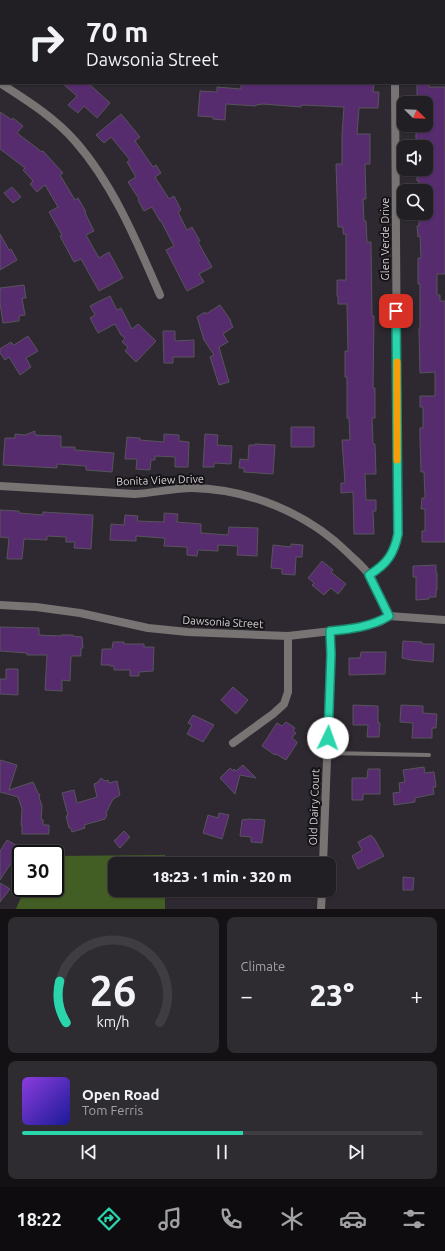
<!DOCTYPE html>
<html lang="en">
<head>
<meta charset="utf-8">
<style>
  :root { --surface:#221f24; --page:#2e2c31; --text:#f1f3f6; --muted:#a2a2a6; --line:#3f3d41; --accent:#2ad5ac }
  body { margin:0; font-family:Ubuntu,sans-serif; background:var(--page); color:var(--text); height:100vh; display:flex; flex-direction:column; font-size:15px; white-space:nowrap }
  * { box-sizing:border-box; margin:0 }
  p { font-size:13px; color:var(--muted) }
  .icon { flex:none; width:22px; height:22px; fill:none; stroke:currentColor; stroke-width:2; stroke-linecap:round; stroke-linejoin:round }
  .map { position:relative; height:909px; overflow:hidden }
  .sheet { display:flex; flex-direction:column; gap:8px; padding:8px; background:#131114; flex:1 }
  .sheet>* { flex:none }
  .guide { position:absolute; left:0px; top:0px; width:445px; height:84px; box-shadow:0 1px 3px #0004,0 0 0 1px var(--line); background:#221f24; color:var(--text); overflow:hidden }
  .needle { width:26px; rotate:113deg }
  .controls { position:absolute; left:397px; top:96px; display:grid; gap:8px }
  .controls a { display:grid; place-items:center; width:36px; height:36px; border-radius:8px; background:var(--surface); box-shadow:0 1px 3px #0004,0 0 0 1px var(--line); font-size:20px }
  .speed { position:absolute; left:12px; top:845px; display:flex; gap:8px; font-size:20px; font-weight:700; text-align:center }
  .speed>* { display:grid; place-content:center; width:52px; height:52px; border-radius:50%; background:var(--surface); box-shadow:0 1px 3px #0004,0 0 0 1px var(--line); line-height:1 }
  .speed .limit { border:2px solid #111; border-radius:6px; background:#fff; color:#111 }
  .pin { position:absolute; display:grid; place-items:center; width:34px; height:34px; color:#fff; margin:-17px; border-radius:8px; box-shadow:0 2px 6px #0006 }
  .me { position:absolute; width:44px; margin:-22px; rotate:3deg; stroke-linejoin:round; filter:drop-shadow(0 0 3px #0008) }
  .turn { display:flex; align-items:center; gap:14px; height:84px; padding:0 20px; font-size:18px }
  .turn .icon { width:52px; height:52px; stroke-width:2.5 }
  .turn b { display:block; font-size:28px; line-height:34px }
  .big { font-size:30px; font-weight:800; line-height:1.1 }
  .sheet .tile { flex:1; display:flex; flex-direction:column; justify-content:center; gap:6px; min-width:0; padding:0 14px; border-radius:8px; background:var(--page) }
  .sheet .dial { align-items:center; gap:0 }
  .dial svg { height:104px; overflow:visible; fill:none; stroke:var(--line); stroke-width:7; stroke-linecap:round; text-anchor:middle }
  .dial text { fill:var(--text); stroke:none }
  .song { display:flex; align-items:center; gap:12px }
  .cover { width:48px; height:48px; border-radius:6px; background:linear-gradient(135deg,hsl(270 70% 55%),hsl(240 70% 35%)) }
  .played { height:4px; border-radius:2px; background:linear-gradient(90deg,var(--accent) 55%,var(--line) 55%) }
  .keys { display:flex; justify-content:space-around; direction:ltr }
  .heat { display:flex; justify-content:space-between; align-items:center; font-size:22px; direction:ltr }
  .sheet .tiles { flex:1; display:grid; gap:8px; grid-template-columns:1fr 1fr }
  .tile:last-child { grid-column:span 2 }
  .trip { position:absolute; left:108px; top:857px; width:228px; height:40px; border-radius:8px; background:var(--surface); box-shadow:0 1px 3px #0004,0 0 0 1px var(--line); font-weight:800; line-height:40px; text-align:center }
  .menu { display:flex; height:64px; justify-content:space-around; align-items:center; background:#0e0c0e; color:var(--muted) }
  .menu .icon { width:28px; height:28px }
  .menu .current { color:var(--accent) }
  .menu b { font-size:18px; color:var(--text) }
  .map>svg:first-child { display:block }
  .green { fill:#435e24 }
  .building { fill:#572c6f; stroke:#58545c }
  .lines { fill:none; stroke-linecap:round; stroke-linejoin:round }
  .service { stroke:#797474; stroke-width:4 }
  .minor { stroke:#797474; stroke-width:8 }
  .tertiary { stroke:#797474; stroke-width:8 }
  .route-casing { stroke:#1b8a70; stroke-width:10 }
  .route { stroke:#2ad5ac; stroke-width:7 }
  .slow { stroke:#f59e0b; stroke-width:7 }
  .labels { text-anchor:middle; stroke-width:4; stroke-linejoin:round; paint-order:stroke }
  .street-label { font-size:11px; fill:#d4d2d6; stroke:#151316 }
</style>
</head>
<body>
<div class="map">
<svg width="445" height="909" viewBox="0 0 445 909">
  <rect width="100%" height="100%" fill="#2e2930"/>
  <path class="green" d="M165,855v9h-50v26h50v19h-149l9,-21h30v-32z"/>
  <path class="building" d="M62,83h26l22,20 -13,15 -13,-12 -6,7 -10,-8 9,-9z
    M241,83h125l8,1 -1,8h6l-1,16h-19l-2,26h13v30h-5l1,35h-3l1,22h2l1,21h4l1,74h2l-1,72h2v30h-3l1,26h2l1,30h-11l1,26h10v11h-3l1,23h-20l-1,-42 -12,1v-10h4l-3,-43h8l-1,-22h-2v-41h-2v-26h3l-1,-47h-9v-7l-1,-1v-16h9v-46h-3v-7h-5l-2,-63h6v-30l2,-27 -42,-2 -1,2 -38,-3 -7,1v1l-30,-2 -1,16 -12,-1v-2l-15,-1 2,-25 17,1v-5l24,2z
    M417,84h12v3h16v187h-8v21h3v6h5v241h-23v-11h3v-22h-4l1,-11h3l-1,-26h-3l-1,-31v-13h3v-21h-3v-11h15v-24l-15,1 -1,-45h1v-44h-2v-26h3l-1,-22 -2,1 -1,-11h2v-13h7v-22h-7v-10h-2v-9h1v-3h8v-23h-10v-21h10v-22h-9z
    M0,112l12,8 1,-2 10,8 -6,7 25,19 1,-1 20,22 -3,2 15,25 3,-2 8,14 -1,1 9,18 -8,4 13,23 10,-6 14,26 -24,13 -18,-32 -7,3 -14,-26 2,-1 -13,-23 9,-5 -13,-22 -8,7 -7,-8 3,-3 -10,-11 2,-2 -25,-19z
    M121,114l19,23 -5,4 18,26 3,-2 5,8 -6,4 14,22 5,-3 7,14 -3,2 9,18 5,-3 8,14 -2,1 14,25 -13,7 5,8 -17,9 -21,-41 8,-4 -13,-25h-1l-8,-14 -8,4 -6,-11 1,-1 -11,-17 8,-5 -9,-15 3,-2 -19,-23 -7,6 -8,-8z
    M12,187l9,10 -8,6 -9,-10z
    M0,234l9,16 2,-1 6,11 -17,10z
    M24,285l2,13h-4l3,17 -6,1v5l-16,2 -3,-20v-15z
    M110,296l7,14 4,-2 11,21 6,-5 18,17 -20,21 -11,-11 3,-4 -6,-5 3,-4 -4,-3 -6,-11 -17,9 -8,-15 5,-3 -5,-9z
    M220,305l11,16h-1l3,6 -10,7 5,8 -9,5 10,35 -10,3 -9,-28 4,-2 -10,-15 -7,-23 8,-5 1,2z
    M163,331h12v10l19,-1v17h-21v6h-9z
    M28,336l10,15 -12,7 5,9 -11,8 -11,-18 -4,3 -5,-7v-4l11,-7 3,3z
    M291,427h23v20h-23z
    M35,431v4l26,1v11h14v3l39,3 -2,19 -26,-2v-4l-29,-2v4l-54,-3 2,-27h10v-4l10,1z
    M164,434l15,1v6l10,1 -1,25h-13v-10l-20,-1v4h-4l-1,10 -14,-1 1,-10h-12l2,-22 13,1v2l24,2z
    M205,434l13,1 -1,10 15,1 -1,18 -17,-1v4h-11z
    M255,444l20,1 -2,29 -29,-2v-4h-5l1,-9 8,1 1,-15h6z
    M0,510l19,1v2l24,2v-3l50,3 -2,34 -17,-1 1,-6h-9v-5l-19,-1v4l-23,-1 -2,20h-15l2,-21 -9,-1z
    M164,513l14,1 -1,8 24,2v9l27,2 1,-8 29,1 -1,28 -20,-1 1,-9 -20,-1v6l-20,-1 -1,6 -10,-1v-8l-23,-1 1,-7 -2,-1 -27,-2v5l-26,-1 1,-16 13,1 1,-10 13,1 -1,5 27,1z
    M291,544l12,1 -1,12h-6l-1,18 -13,-1v-5l-11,-1 2,-23 18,2z
    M322,561l11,9 -2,2 15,12 -8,10 -7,-6 -7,7 -12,-10 2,-2 -6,-5z
    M436,565v8h1v17h-1v7h-7v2l-13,1v-23h-3v-11z
    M0,627l39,1v7l22,1v-1h12v1l9,1 1,11h-2v8h-10l-1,25 -8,-1v11l-17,-1 2,-35h-20v-2l-27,-2z
    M403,641l19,1v2h12l-1,18 -22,-2 -9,-2z
    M113,642h11v2h20v3h10l-1,24 -14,1v4h-9v-6h-16v-4h-4v-1h-9l1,-15v-1h10z
    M361,652h25l-1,22 -36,1v-17h11z
    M6,669h12v26l-18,-1v-15h6z
    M233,687l15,13 -12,14 -15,-14z
    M353,705l25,1v17h2l-1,14h-12l1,-12h-15z
    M401,705l22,1v7l14,1 -1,14h-4v10h-20l1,-15 -13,-1z
    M193,715l21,10 -11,17 -16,-8 5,-9 -4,-2z
    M286,722l9,6 -2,3 3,2 -4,5 5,4v1l-11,17 -10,-6 -1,1 -13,-9 15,-23 5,3z
    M0,760l17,5 -8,25 24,-8 5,11 2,2 -1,2 3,9 -1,13 2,1v5h6v9h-27v-8l-1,-1 1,-16 -4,-12 -18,-5z
    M243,765l13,13 -16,-3 -5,19 -15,-16 10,-10 3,3 1,-2 2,2z
    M424,767l1,6 9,-1 2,15h-3l1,7 -19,4v4l-21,3 -1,-12 7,-1 -1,-9 6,-1 -2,-12z
    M368,769h12v25h-17v6h-11v-22h15z
    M101,778l4,3 3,-1 1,3 8,-2 3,14 -7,4 -7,14 1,2 -2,4 -21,6 1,3 -13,4 -1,-4h-2l-3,-12 2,-1 -6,-22 12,-3 3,13 20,-6 -3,-13 3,-1z
    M219,813l10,2 -7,24 -19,-6 5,-18 10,3z
    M249,819l16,1 -3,23 -11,-1v-5l-11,-1 2,-16z
    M124,831l6,6 -10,11 -6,-7z
    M371,835l2,3h1l10,18 -26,13 -6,-13 10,-6 -4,-8z
    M7,840l14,8 -21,32v-29z
    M403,877l11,1 -1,12h-10z
    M0,883l10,6 -10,13z"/>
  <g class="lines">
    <path class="service" d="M328,753l101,2"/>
    <path class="minor" d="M393,0v1
      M0,83c26,17 54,34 75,58 38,43 62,101 85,154
      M0,486l135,8c19,-1 38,-6 57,-6 57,1 115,25 156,65 7,7 16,14 21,22 7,11 14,29 20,41
      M369,575c18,-11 25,-21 29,-41l-3,-451
      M233,743l40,-29 11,-10 4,-12v-56
      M323,864l8,-210 -1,-23
      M321,909l1,-19"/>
    <path class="tertiary" d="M0,605l36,2 44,6 68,15 40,4 100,4 61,-7 31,-7 9,-6 56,4"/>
  </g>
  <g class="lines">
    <g class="route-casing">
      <path id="route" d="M328,738l3,-84 -1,-23c20,-2 41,-4 59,-15l-20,-41c18,-11 25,-21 29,-41l-2,-223"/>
    </g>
    <use href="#route" class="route"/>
    <path class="slow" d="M397,362v98"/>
  </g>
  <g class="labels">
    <g class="street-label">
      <text transform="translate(385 239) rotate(-90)" y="4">Glen Verde Drive</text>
      <text transform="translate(160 480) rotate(-2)" y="4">Bonita View Drive</text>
      <text transform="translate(223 622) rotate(3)" y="4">Dawsonia Street</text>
      <text transform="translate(314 807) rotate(-88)" y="4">Old Dairy Court</text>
    </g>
  </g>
</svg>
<div class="controls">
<a><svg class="needle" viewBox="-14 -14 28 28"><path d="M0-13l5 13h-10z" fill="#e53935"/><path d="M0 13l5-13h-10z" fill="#a2a2a6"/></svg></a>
<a><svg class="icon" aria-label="sound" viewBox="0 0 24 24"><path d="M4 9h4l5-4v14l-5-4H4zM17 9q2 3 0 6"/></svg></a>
<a><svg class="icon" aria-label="search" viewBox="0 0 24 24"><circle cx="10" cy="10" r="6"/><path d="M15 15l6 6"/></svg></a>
</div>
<div class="speed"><div class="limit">30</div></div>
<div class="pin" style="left:396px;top:311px;background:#d93025"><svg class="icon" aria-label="arrive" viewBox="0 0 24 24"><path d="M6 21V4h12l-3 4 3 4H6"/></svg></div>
<svg class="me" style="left:328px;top:738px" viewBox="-20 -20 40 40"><circle r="19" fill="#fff"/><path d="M0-13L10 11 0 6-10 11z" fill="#2ad5ac"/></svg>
<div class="trip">18:23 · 1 min · 320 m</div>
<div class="guide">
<div class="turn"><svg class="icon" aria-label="right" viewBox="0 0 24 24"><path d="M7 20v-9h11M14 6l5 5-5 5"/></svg><div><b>70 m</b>Dawsonia Street</div></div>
</div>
</div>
<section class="sheet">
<div class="tiles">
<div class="tile dial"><svg viewBox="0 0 100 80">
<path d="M14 69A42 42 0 1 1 86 69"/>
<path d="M14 69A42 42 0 0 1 9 37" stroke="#2ad5ac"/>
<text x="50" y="56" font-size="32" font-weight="700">26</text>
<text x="50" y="72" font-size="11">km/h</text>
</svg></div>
<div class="tile"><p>Climate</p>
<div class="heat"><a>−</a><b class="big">23°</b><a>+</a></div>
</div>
<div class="tile">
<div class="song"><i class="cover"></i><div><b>Open Road</b><p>Tom Ferris</p></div></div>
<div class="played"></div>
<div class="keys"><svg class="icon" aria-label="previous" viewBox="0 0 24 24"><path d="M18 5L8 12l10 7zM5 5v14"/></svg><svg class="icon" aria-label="pause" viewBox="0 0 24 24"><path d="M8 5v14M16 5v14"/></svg><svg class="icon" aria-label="next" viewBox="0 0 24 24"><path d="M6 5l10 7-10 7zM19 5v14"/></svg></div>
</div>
</div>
</section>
<nav class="menu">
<b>18:22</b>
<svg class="icon current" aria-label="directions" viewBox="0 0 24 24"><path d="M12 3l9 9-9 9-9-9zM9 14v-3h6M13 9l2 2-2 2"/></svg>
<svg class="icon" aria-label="music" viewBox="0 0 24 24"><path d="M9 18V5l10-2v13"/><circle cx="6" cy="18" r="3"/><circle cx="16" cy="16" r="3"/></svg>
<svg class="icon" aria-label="phone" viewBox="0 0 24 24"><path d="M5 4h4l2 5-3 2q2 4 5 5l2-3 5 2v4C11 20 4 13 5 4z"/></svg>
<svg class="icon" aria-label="climate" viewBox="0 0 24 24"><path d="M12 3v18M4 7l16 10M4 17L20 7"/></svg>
<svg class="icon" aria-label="car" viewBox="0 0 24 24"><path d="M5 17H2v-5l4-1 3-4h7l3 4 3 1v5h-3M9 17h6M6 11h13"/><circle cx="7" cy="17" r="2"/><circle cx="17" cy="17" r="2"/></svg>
<svg class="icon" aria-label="filters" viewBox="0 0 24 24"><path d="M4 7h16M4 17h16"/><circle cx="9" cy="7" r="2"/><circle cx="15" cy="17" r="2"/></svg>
</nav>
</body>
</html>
